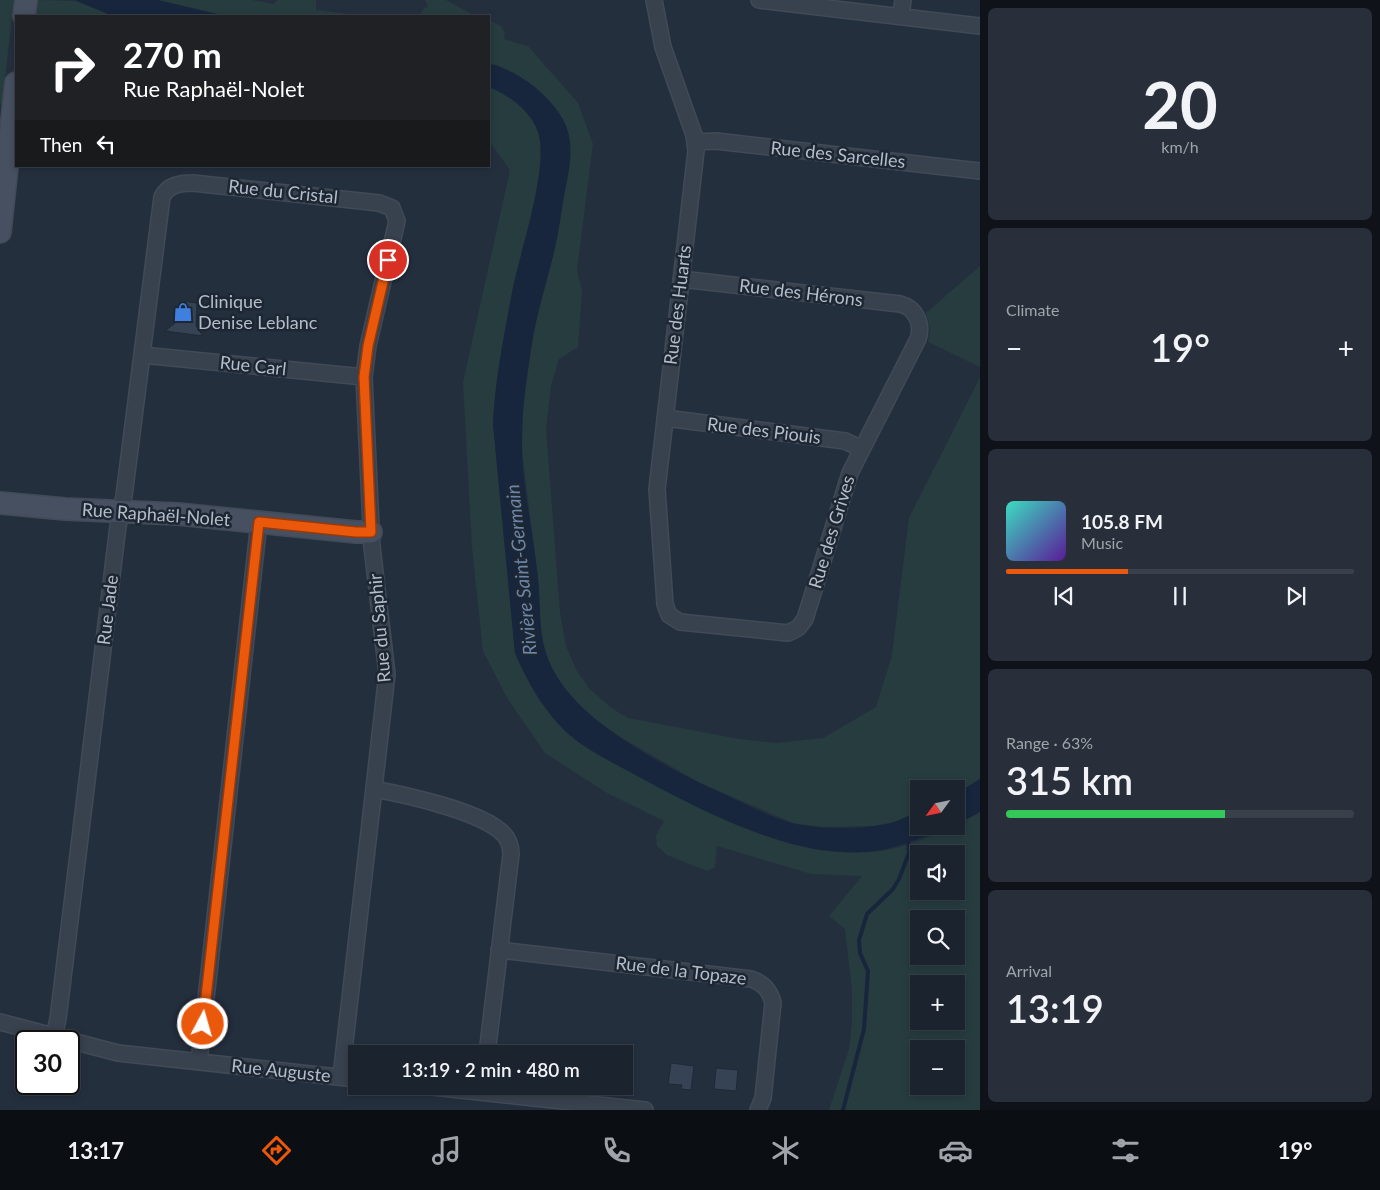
<!DOCTYPE html>
<html lang="en">
<head>
<meta charset="utf-8">
<style>
  :root { --surface:#1b232e; --page:#282f3a; --text:#f1f3f6; --muted:#a0a4aa; --line:#39404a; --accent:#ea580c }
  body { margin:0; font-family:Lato,sans-serif; background:var(--page); color:var(--text); height:100vh; display:flex; flex-direction:column; font-size:19px; white-space:nowrap }
  * { box-sizing:border-box; margin:0 }
  p { font-size:16px; color:var(--muted) }
  .icon { flex:none; width:28px; height:28px; fill:none; stroke:currentColor; stroke-width:2; stroke-linecap:round; stroke-linejoin:round }
  .map { position:relative; flex:1; overflow:hidden }
  .details { display:flex; flex-direction:column; gap:8px; padding:8px; background:#0f1319; width:400px }
  .details>* { flex:none }
  .top-card { position:absolute; left:15px; top:15px; width:475px; height:152px; border-radius:0px; box-shadow:0 2px 8px #0003,0 0 0 1px var(--line); background:#202124; color:#fff; overflow:hidden }
  .needle { width:32px; rotate:237deg }
  .fabs { position:absolute; left:910px; top:780px; display:grid; gap:10px }
  .fabs a { display:grid; place-items:center; width:55px; height:55px; border-radius:0px; background:var(--surface); box-shadow:0 2px 8px #0003,0 0 0 1px var(--line); font-size:25px }
  .speed { position:absolute; left:15px; top:1030px; display:flex; gap:10px; font-size:25px; font-weight:700; text-align:center }
  .speed>* { display:grid; place-content:center; width:65px; height:65px; border-radius:50%; background:var(--surface); box-shadow:0 2px 8px #0003,0 0 0 1px var(--line); line-height:1 }
  .speed .limit { border:2px solid #111; border-radius:8px; background:#fff; color:#111 }
  .pin { position:absolute; display:grid; place-items:center; width:42px; height:42px; color:#fff; margin:-21px; border:2px solid #fff; border-radius:50%; box-shadow:0 1px 5px #0007 }
  .me { position:absolute; width:55px; margin:-28px; rotate:6deg; stroke-linejoin:round; filter:drop-shadow(0 0 4px #0008) }
  .turn { display:flex; align-items:center; gap:18px; height:105px; padding:0 25px; font-size:22px }
  .turn .icon { width:65px; height:65px; stroke-width:2.5 }
  .turn b { display:block; font-size:35px; line-height:42px }
  .then { display:flex; align-items:center; height:48px; padding:0 25px; background:#0003; gap:10px; font-size:19px }
  .big { font-size:38px; font-weight:600; line-height:1.1 }
  .details .card { flex:1; display:flex; flex-direction:column; justify-content:center; gap:8px; min-width:0; padding:0 18px; border-radius:8px; background:var(--page) }
  .details .dial { align-items:center; gap:0 }
  .dial b { font-size:65px; line-height:1 }
  .song { display:flex; align-items:center; gap:15px }
  .cover { width:60px; height:60px; border-radius:8px; background:linear-gradient(135deg,hsl(170 70% 55%),hsl(270 70% 35%)) }
  .played { height:5px; border-radius:2px; background:linear-gradient(90deg,var(--accent) 35%,var(--line) 35%) }
  .keys { display:flex; justify-content:space-around; direction:ltr }
  .heat { display:flex; justify-content:space-between; align-items:center; font-size:28px; direction:ltr }
  .charge { height:8px; border-radius:4px; background:linear-gradient(90deg,#34c759 63%,var(--line) 0) }
  .trip { position:absolute; left:348px; top:1045px; width:285px; height:50px; border-radius:0px; background:var(--surface); box-shadow:0 2px 8px #0003,0 0 0 1px var(--line); font-weight:600; line-height:50px; text-align:center }
  .menu { display:flex; height:80px; justify-content:space-around; align-items:center; background:#0b0e12; color:var(--muted) }
  .menu .icon { width:35px; height:35px }
  .menu .selected { color:var(--accent) }
  .menu b { font-size:22px; color:var(--text) }
  main { display:flex; flex:1; min-height:0 }
  .map>svg:first-child { display:block }
  .green { fill:#263c3f; fill-rule:evenodd }
  .water { fill:#17263c }
  .lines { fill:none; stroke-linecap:round; stroke-linejoin:round }
  .stream { stroke:#17263c; stroke-width:4 }
  .building { fill:#364354; stroke:#1f2835 }
  .street-casing { stroke:#414a57; stroke-width:18 }
  .secondary-casing { stroke:#414a57; stroke-width:24 }
  .street { stroke:#38414e; stroke-width:15 }
  .secondary { stroke:#465061; stroke-width:21 }
  .route-casing { stroke:#983908; stroke-width:12 }
  .route { stroke:#ea580c; stroke-width:9 }
  .labels { text-anchor:middle; stroke-width:5; stroke-linejoin:round; paint-order:stroke }
  .street-label { font-size:18px; fill:#b4bcc9; stroke:#1d2633 }
  .poi-label { font-size:18px; fill:#b4bcc9; stroke:#1d2633; text-anchor:start }
  .water-label { font-size:19px; font-style:italic; fill:#6d86a8; stroke:#1d2633 }
</style>
</head>
<body>
<main>
<div class="map">
<svg width="980" height="1110" viewBox="0 0 980 1110">
  <rect width="100%" height="100%" fill="#242f3e"/>
  <path class="green" d="M0,0h14l-12,105 -2,-1z
    M36,0l43,1 34,15h-80z
    M158,0h94l22,4 3,-4h39v10l52,6h-143z
    M425,0h21l29,16h-56l5,-8 4,-1z
    M489,20l12,6 4,6 -1,7 24,7 50,57 15,41 -16,126 5,21 -4,56 -19,12 -8,27 -5,43 14,183 6,34 11,25 12,17 21,19 18,11 111,21 38,4 46,-5 53,-31 16,-52 17,-137 71,-141v402l-24,15v-5h-37v22l-24,11 -22,4 -50,1 -30,-4 -93,-40 -78,-45 -34,-23 -24,-28 -14,-22 -9,-24 -3,-61 -16,-128 1,-45 10,-72 22,-88 12,-67 -4,-59 -28,-34 -38,-22 -8,-1z
    M489,87c20,8 42,24 49,45 12,34 -19,123 -26,161 -8,43 -17,87 -19,131l22,229c13,30 28,57 52,79 19,18 44,29 67,42 69,38 153,82 234,78 38,-1 80,-23 112,-40v298h-151l20,-61 3,-27v-32l-7,-61 -16,-13 33,-40 -51,-2 -94,-28 -2,21 -8,4 -40,-16 -10,-9 -1,-11 8,-14 -57,-28 -62,-40 -38,-55 -24,-47 -11,-103 -9,-166 47,-212 -21,-29zM919,854h37v37h-37zM919,919h37v37h-37zM919,984h37v37h-37zM919,1049h37v37h-37z
    M980,266v101l-52,-25 2,-13 -4,-16z"/>
  <path class="water" d="M74,0h84l67,16h-112z
    M489,64c30,5 75,41 80,72 4,19 -1,41 -5,59 -3,18 -5,36 -9,53 -7,30 -17,59 -22,89 -6,37 -12,75 -11,113 1,43 12,86 16,128 4,43 -2,70 25,108 31,42 102,81 150,103 26,11 52,27 79,34 27,7 76,7 102,-1 8,-3 17,-7 25,-11v15h34c-8,4 -16,6 -25,9 -34,13 -50,19 -87,17 -66,-2 -154,-49 -211,-80 -22,-12 -45,-23 -64,-40 -23,-23 -38,-49 -51,-79l-22,-229c2,-44 11,-88 19,-131 7,-38 38,-127 26,-161 -7,-21 -29,-37 -49,-45z
    M980,779v33l-24,13v-31z"/>
  <g class="lines">
    <path class="stream" d="M843,1110l21,-81 4,-58 -8,-18 -1,-13 8,-26 26,-25 6,-10 10,-26 -1,-12"/>
  </g>
  <path class="building" d="M180,301l17,2 -1,23 7,10 -38,-5 10,-8z
    M671,1063l23,3 -3,24 -10,-1 1,-4 -14,-1z
    M716,1068l22,2 -2,21 -22,-2z"/>
  <g class="lines">
    <g class="street-casing">
      <path id="street" d="M654,0l9,47 31,88 2,16 -39,338 8,115 4,11 11,7 108,11 10,-5 7,-9 45,-146 68,-134c5,-15 -2,-31 -18,-35l-219,-25
        M759,0l221,26
        M901,16l2,-16
        M695,142l21,-1 264,30
        M142,355l222,22
        M665,418l180,23 17,8
        M374,789c32,6 100,21 125,41 8,6 12,14 12,24l-24,200
        M499,950l252,29c12,4 19,11 22,24l-10,95 -5,12
        M0,1022l118,31 238,26
        M54,1036l4,-17 60,-493 6,-30 38,-299c6,-12 18,-14 31,-14l186,20 13,5 5,13 -29,125 -4,31 8,170 15,127 -46,403
        M199,1062l60,-540
        M423,1086l222,24"/>
    </g>
    <g class="secondary-casing">
      <path id="secondary" d="M24,16l2,-16
        M0,232l16,-149
        M0,503l65,6 113,5 178,18h15"/>
    </g>
    <use href="#street" class="street"/>
    <use href="#secondary" class="secondary"/>
  </g>
  <g class="lines">
    <g class="route-casing">
      <path id="route" d="M203,1024l56,-502 97,10h15l-7,-155 4,-31 20,-86"/>
    </g>
    <use href="#route" class="route"/>
  </g>
  <defs>
    <g id="shop-bare" transform="scale(1.5)"><path d="M-5-2.5h2.3a2.7 3.5 0 0 1 5.4 0H5L5.5 6h-11ZM-1.5-2.5h3a1.5 2.3 0 0 0-3 0Z" fill="#3f7fe0" stroke="#1d2633" stroke-width="2.5" paint-order="stroke"/></g>
  </defs>
  <g fill-rule="evenodd">
    <use href="#shop-bare" x="183" y="312"/>
  </g>
  <g class="labels">
    <g class="street-label">
      <text transform="translate(838 155) rotate(6)" y="6">Rue des Sarcelles</text>
      <text transform="translate(283 192) rotate(6)" y="6">Rue du Cristal</text>
      <text transform="translate(801 293) rotate(7)" y="6">Rue des Hérons</text>
      <text transform="translate(678 305) rotate(-83)" y="6">Rue des Huarts</text>
      <text transform="translate(253 366) rotate(6)" y="6">Rue Carl</text>
      <text transform="translate(764 431) rotate(7)" y="6">Rue des Piouis</text>
      <text transform="translate(156 515) rotate(4)" y="6">Rue Raphaël-Nolet</text>
      <text transform="translate(832 532) rotate(-73)" y="6">Rue des Grives</text>
      <text transform="translate(108 610) rotate(-83)" y="6">Rue Jade</text>
      <text transform="translate(380 628) rotate(-95)" y="6">Rue du Saphir</text>
      <text transform="translate(681 971) rotate(7)" y="6">Rue de la Topaze</text>
      <text transform="translate(281 1071) rotate(6)" y="6">Rue Auguste</text>
    </g>
    <g class="poi-label">
      <text x="198" y="308">Clinique<tspan x="198" dy="21">Denise Leblanc</tspan></text>
    </g>
    <g class="water-label">
      <text transform="translate(521 570) rotate(-96)" y="7">Rivière Saint-Germain</text>
    </g>
  </g>
</svg>
<div class="fabs">
<a><svg class="needle" viewBox="-14 -14 28 28"><path d="M0-13l5 13h-10z" fill="#e53935"/><path d="M0 13l5-13h-10z" fill="#a0a4aa"/></svg></a>
<a><svg class="icon" aria-label="sound" viewBox="0 0 24 24"><path d="M4 9h4l5-4v14l-5-4H4zM17 9q2 3 0 6"/></svg></a>
<a><svg class="icon" aria-label="search" viewBox="0 0 24 24"><circle cx="10" cy="10" r="6"/><path d="M15 15l6 6"/></svg></a>
<a>+</a>
<a>−</a>
</div>
<div class="speed"><div class="limit">30</div></div>
<div class="pin" style="left:388px;top:260px;background:#d93025"><svg class="icon" aria-label="arrive" viewBox="0 0 24 24"><path d="M6 21V4h12l-3 4 3 4H6"/></svg></div>
<svg class="me" style="left:203px;top:1024px" viewBox="-20 -20 40 40"><circle r="17" fill="#ea580c" stroke="#fff" stroke-width="3"/><path d="M0-11L8 9 0 5-8 9z" fill="#fff"/></svg>
<div class="trip">13:19 · 2 min · 480 m</div>
<div class="top-card">
<div class="turn"><svg class="icon" aria-label="right" viewBox="0 0 24 24"><path d="M7 20v-9h11M14 6l5 5-5 5"/></svg><div><b>270 m</b>Rue Raphaël-Nolet</div></div>
<div class="then">Then<svg class="icon" aria-label="left" viewBox="0 0 24 24"><path d="M17 20v-9H6M10 6l-5 5 5 5"/></svg></div>
</div>
</div>
<section class="details">
<div class="card dial"><b>20</b><p>km/h</p></div>
<div class="card"><p>Climate</p>
<div class="heat"><a>−</a><b class="big">19°</b><a>+</a></div>
</div>
<div class="card">
<div class="song"><i class="cover"></i><div><b>105.8 FM</b><p>Music</p></div></div>
<div class="played"></div>
<div class="keys"><svg class="icon" aria-label="previous" viewBox="0 0 24 24"><path d="M18 5L8 12l10 7zM5 5v14"/></svg><svg class="icon" aria-label="pause" viewBox="0 0 24 24"><path d="M8 5v14M16 5v14"/></svg><svg class="icon" aria-label="next" viewBox="0 0 24 24"><path d="M6 5l10 7-10 7zM19 5v14"/></svg></div>
</div>
<div class="card"><p>Range · 63%</p><b class="big">315 km</b><div class="charge"></div></div>
<div class="card"><p>Arrival</p><b class="big">13:19</b></div>
</section>
</main>
<nav class="menu">
<b>13:17</b>
<svg class="icon selected" aria-label="directions" viewBox="0 0 24 24"><path d="M12 3l9 9-9 9-9-9zM9 14v-3h6M13 9l2 2-2 2"/></svg>
<svg class="icon" aria-label="music" viewBox="0 0 24 24"><path d="M9 18V5l10-2v13"/><circle cx="6" cy="18" r="3"/><circle cx="16" cy="16" r="3"/></svg>
<svg class="icon" aria-label="phone" viewBox="0 0 24 24"><path d="M5 4h4l2 5-3 2q2 4 5 5l2-3 5 2v4C11 20 4 13 5 4z"/></svg>
<svg class="icon" aria-label="climate" viewBox="0 0 24 24"><path d="M12 3v18M4 7l16 10M4 17L20 7"/></svg>
<svg class="icon" aria-label="car" viewBox="0 0 24 24"><path d="M5 17H2v-5l4-1 3-4h7l3 4 3 1v5h-3M9 17h6M6 11h13"/><circle cx="7" cy="17" r="2"/><circle cx="17" cy="17" r="2"/></svg>
<svg class="icon" aria-label="filters" viewBox="0 0 24 24"><path d="M4 7h16M4 17h16"/><circle cx="9" cy="7" r="2"/><circle cx="15" cy="17" r="2"/></svg>
<b>19°</b>
</nav>
</body>
</html>
